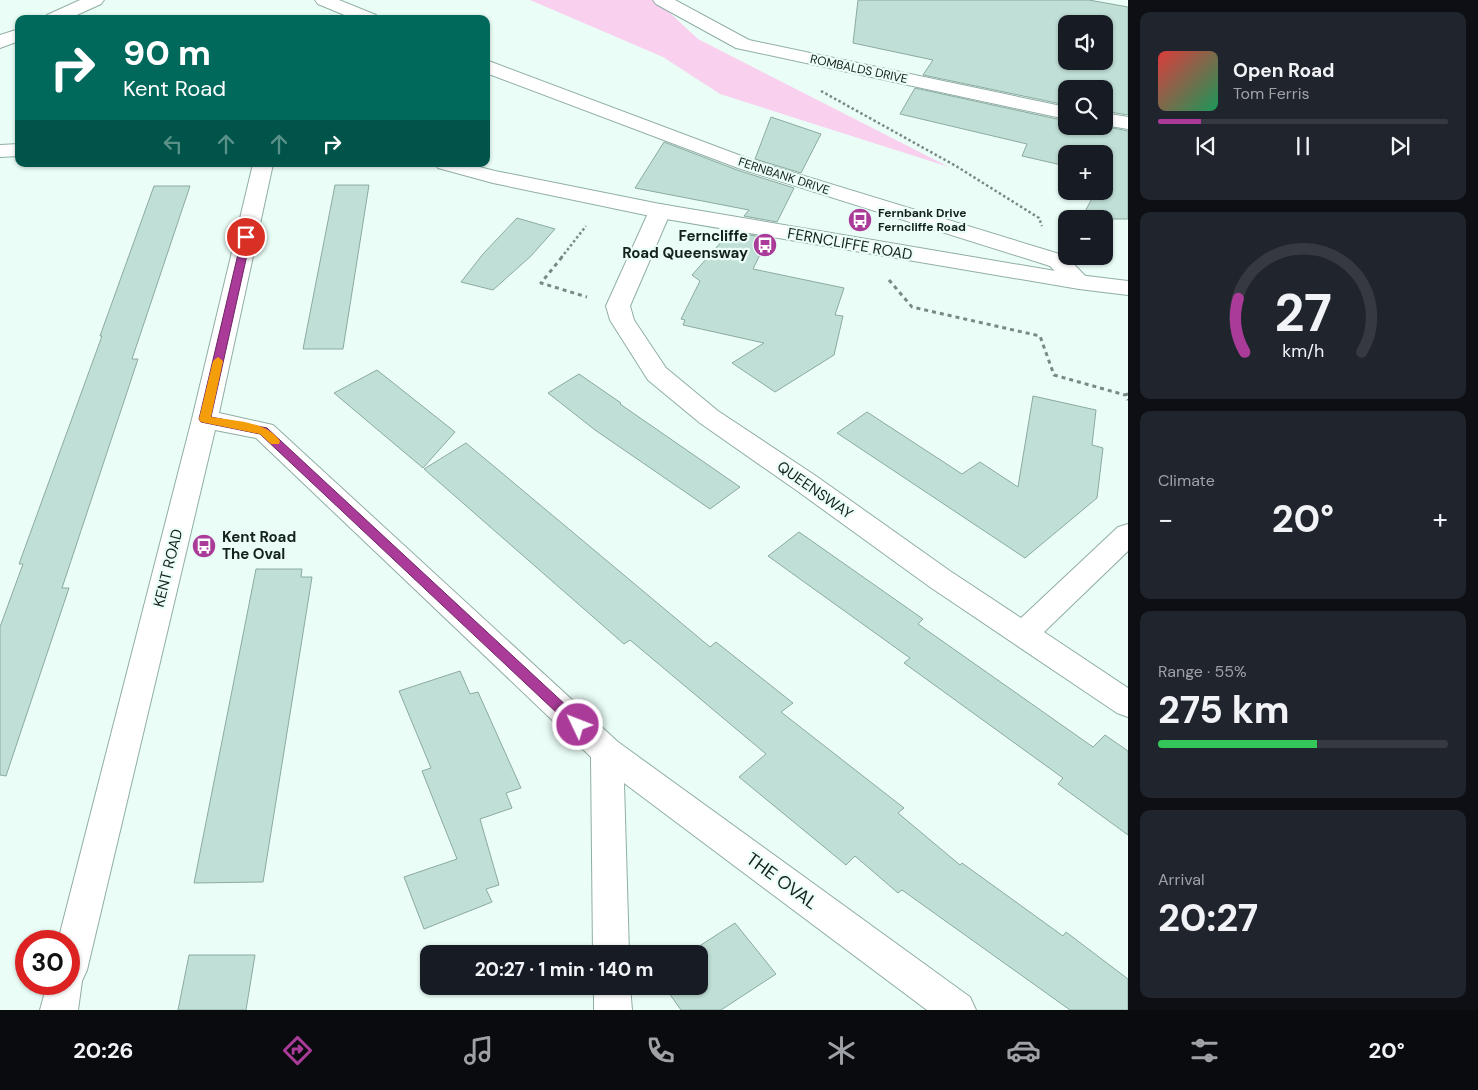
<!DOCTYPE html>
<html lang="en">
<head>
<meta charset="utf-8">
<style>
  :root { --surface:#171b24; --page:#20242c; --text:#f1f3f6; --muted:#9ea1a6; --line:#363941; --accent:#aa3b99 }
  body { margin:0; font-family:"DM Sans",sans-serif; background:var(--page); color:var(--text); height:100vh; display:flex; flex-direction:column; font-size:19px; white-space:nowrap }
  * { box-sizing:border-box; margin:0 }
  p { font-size:16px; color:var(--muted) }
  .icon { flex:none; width:28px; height:28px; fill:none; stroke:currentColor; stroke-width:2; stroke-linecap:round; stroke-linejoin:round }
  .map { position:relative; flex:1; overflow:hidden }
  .details { display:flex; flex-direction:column; gap:12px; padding:12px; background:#0d0f14; width:350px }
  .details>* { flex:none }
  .top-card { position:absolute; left:15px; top:15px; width:475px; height:152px; border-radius:10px; box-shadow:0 1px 4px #0004; background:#00695c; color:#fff; overflow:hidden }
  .controls { position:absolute; left:1058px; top:15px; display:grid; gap:10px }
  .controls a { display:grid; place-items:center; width:55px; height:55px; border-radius:10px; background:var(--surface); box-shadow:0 1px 4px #0004; font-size:25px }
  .speed { position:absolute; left:15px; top:930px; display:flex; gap:10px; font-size:25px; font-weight:700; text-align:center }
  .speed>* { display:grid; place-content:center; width:65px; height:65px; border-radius:50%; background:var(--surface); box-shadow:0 1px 4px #0004; line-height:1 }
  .speed .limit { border:8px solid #d22; background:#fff; color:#111 }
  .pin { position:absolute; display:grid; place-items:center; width:42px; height:42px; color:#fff; margin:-21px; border:2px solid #fff; border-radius:50%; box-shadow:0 1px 5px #0007 }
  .me { position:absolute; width:55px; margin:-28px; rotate:313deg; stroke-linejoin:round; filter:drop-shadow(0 0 4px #0008) }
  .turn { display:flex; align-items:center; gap:18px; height:105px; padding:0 25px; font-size:22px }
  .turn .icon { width:65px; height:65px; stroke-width:2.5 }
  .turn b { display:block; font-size:35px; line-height:42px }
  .lanes { display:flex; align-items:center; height:48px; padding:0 25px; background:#0003; justify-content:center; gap:25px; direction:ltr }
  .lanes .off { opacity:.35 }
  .big { font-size:38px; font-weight:700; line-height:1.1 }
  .details .card { flex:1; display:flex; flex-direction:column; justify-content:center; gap:8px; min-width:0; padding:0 18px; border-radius:10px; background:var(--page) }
  .details .dial { align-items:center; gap:0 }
  .dial svg { height:130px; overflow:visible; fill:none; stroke:var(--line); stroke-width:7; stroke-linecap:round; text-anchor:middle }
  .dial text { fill:var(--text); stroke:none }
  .song { display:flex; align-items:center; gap:15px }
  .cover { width:60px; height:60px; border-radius:8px; background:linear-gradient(135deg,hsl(0 70% 55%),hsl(150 70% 35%)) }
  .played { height:5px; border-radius:2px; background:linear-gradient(90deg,var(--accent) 15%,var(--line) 15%) }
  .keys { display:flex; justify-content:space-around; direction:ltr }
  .heat { display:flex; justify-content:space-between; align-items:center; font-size:28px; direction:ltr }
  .charge { height:8px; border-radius:4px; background:linear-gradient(90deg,#34c759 55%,var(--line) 0) }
  .trip { position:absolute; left:420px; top:945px; width:288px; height:50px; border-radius:10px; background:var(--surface); box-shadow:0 1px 4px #0004; font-weight:700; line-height:50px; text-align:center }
  .tabs { display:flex; height:80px; justify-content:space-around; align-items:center; background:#090b0e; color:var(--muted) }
  .tabs .icon { width:35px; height:35px }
  .tabs .current { color:var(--accent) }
  .tabs b { font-size:22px; color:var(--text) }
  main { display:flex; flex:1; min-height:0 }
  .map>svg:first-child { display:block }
  .green { fill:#f9d1ef }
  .building { fill:#c0dfd6; stroke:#8caaa1; fill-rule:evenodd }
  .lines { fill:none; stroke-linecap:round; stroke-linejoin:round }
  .minor-casing { stroke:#90aea5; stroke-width:2 }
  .tertiary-casing { stroke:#90aea5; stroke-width:2 }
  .path-far1 { stroke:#7a8984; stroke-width:2.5; stroke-dasharray:2.5 2.5; stroke-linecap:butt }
  .path { stroke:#7a8984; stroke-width:3; stroke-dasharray:4 4; stroke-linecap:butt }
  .minor { fill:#fff; fill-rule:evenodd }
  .tertiary { fill:#fff; fill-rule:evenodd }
  .route { fill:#aa3b99; stroke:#6e2663 }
  .slow { fill:#f59e0b }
  .labels { text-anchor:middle; stroke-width:4.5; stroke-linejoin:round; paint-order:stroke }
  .far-street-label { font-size:12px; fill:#15211d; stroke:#eafdf7 }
  .far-poi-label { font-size:12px; font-weight:bold; fill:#15211d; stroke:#eafdf7; text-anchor:start }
  .poi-label { font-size:15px; font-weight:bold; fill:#15211d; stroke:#eafdf7; text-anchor:end }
  .street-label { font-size:15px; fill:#15211d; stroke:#eafdf7 }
  .near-street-label { font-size:18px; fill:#15211d; stroke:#eafdf7 }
</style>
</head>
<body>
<main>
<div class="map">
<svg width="1128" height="1010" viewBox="0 0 1128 1010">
  <rect width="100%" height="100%" fill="#eafdf7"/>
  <path class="green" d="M530,0h126l42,39 251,128 -229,-73 -57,-37z"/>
  <path class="building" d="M858,0h231l39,7v108l-24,-4v-22h-38v16l-143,-30 10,-15 -80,-17zM1066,24h38v37h-38z
    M915,88l151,33v5h37l25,5v88h-47l15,-28h8v-37h-38v12l-44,-10 5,-12 -127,-30z
    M771,117l50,17 -20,39 -46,-14z
    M664,142l73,28 57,18 -17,34 -33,-6 5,-6 -114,-22z
    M335,185h34l-26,164h-40z
    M154,186h36l-58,173h6l-76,229h7l-63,188 -6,-1v-148l23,-63h-4l83,-228h-2z
    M517,218l38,11 -24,27 -38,34 -32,-8 22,-28z
    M730,232l38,6 -15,31 91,19 -9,27 8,1 -9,39 -59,37 -43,-29 32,-20 -81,-18 2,-5 -4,-1 19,-38 -8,-6z
    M377,370l78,62 -32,36 -89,-75z
    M579,374l42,29 -1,1 120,83 -30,22 -115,-79 -47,-37z
    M1033,396l63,14 -4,35 11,3 -6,50 -72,60 -188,-125 30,-21 95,62 18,-12 38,25z
    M466,443l244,204 6,-5 77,61 -12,9 123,96 -6,5 62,52 2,-2 101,73 3,-4 62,47v31h-58l-168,-120 -4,3 -43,-37 -9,9 -107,-88 27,-23 -136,-114 -6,4 -200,-175z
    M799,532l124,87 -5,5 175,123 12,-12 23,16v84l-70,-51 5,-6 -159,-115 6,-5 -142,-102z
    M256,569h46l-1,8h11l-49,305 -69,1z
    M460,671l10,23 8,-2 43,96 -15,5 6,15 -32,11 19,66 -13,4 6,13 -68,27 -20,-52 53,-18 -35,-88 9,-3 -32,-77z
    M735,923l41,51 -55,36h-40l-17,-24h35v-32h-12z
    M189,955h66l-9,55h-68z"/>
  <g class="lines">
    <g class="minor-casing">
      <path id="minor" d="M80,0h24l-3,4 -33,15h-24l3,-4z
        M315,0h24l37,15 3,4h-25l-36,-15z
        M653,0h22l74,40 317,67v12l-330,-71 -80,-44z
        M19,29v12l-19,7v-13z
        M486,60l266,100 314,96 25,26 -4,5c-18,4 -26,-10 -37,-21l-312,-98 -252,-95z
        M1104,113l24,4v12l-24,-4z
        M253,164h20l-54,249 54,12 345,317 352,255 6,13h-49l-303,-227 5,171h-36l-2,-197 -335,-319 -41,-8 -128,540 -5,11 -4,29h-38l7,-26h22v-43h-11l134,-522z
        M660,204l8,2 3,5 -41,95 4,14 32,48 52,43 98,65 134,95 71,47 97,-91 10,-3v27l-84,81 84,56v29l-11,-4 -187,-126 -134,-97 -96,-67 -52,-43 -38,-60 -4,-14 43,-95 3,-5z
        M594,986h36l2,24h-38z"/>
    </g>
    <g class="tertiary-casing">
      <path id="tertiary" d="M19,144v12l-19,1v-12z
        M435,164h33l27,7 165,33 419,71 49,6v14l-49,-6 -419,-71 -167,-35 -55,-15z"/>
    </g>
    <path class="path-far1" d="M821,91l135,75 83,52 3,8
      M561,258l25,-32"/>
    <path class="path" d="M562,257l-21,26 46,14
      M889,280l23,27 128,29 14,39 71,20
      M1128,394l-3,1 3,5"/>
    <use href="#minor" class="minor"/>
    <use href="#tertiary" class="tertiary"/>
  </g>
  <path class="route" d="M246,234l5,3 -40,180 56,11 316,293 2,4 -2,4 -5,1 -4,-1 -314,-295 -59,-12 -2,-3 43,-182z"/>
  <path class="slow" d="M218,357l5,4 -12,56c23,4 55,4 69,24l-1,3h-8l-11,-10 -59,-12 -2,-3 14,-58z"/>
  <defs>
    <g id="bus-disc" transform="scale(1.25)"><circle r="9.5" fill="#aa3b99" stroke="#eafdf7"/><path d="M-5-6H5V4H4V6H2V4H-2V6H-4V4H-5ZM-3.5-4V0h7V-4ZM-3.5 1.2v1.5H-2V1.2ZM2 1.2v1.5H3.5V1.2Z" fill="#fff"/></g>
  </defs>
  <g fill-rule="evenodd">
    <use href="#bus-disc" x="860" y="220"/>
    <use href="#bus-disc" x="765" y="245"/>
    <use href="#bus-disc" x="204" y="546"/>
  </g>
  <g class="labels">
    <g class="far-street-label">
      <text transform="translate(859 69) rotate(12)" y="4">ROMBALDS DRIVE</text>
      <text transform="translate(784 176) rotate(18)" y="4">FERNBANK DRIVE</text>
    </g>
    <g class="far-poi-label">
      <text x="878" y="217">Fernbank Drive<tspan x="878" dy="14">Ferncliffe Road</tspan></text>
    </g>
    <g class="poi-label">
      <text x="748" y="241">Ferncliffe<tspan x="748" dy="17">Road Queensway</tspan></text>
      <text x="222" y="542" text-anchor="start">Kent Road<tspan x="222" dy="17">The Oval</tspan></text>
    </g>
    <g class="street-label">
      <text transform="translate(850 244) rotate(10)" y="5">FERNCLIFFE ROAD</text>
      <text transform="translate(815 490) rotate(35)" y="5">QUEENSWAY</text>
      <text transform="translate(168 568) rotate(-76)" y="5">KENT ROAD</text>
    </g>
    <g class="near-street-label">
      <text transform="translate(782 881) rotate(36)" y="6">THE OVAL</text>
    </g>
  </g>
</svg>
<div class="controls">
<a><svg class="icon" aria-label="sound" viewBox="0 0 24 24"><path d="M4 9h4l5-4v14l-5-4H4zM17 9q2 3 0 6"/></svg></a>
<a><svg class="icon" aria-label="search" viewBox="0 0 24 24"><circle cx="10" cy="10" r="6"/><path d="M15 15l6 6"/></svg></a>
<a>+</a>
<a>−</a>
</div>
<div class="speed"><div class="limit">30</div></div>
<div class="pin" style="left:246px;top:237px;background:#d93025"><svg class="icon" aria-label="arrive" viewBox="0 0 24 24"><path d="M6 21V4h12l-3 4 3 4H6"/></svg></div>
<svg class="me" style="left:578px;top:725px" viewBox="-20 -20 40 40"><circle r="17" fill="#aa3b99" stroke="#fff" stroke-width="3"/><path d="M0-11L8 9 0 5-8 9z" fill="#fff"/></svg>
<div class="trip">20:27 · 1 min · 140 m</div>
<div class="top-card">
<div class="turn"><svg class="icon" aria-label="right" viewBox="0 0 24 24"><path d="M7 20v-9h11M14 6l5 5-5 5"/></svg><div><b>90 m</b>Kent Road</div></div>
<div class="lanes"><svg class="icon off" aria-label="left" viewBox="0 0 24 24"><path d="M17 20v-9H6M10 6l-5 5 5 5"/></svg><svg class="icon off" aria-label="ahead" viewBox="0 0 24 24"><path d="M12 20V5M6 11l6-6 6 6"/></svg><svg class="icon off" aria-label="ahead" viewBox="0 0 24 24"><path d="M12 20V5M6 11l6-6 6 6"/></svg><svg class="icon" aria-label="right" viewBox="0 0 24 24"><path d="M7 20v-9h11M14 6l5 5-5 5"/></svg></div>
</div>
</div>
<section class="details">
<div class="card">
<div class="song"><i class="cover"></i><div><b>Open Road</b><p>Tom Ferris</p></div></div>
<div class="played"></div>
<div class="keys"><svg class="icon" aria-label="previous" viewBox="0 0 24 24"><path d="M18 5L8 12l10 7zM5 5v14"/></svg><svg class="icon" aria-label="pause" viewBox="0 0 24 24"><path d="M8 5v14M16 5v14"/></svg><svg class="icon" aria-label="next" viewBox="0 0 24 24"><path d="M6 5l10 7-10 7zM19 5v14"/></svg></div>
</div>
<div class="card dial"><svg viewBox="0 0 100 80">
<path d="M14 69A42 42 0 1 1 86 69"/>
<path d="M14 69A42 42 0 0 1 10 36" stroke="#aa3b99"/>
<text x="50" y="56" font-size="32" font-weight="700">27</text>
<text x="50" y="72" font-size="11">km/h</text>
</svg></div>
<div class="card"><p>Climate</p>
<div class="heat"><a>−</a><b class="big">20°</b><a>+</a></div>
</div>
<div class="card"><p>Range · 55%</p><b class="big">275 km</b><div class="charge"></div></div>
<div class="card"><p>Arrival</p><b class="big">20:27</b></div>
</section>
</main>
<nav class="tabs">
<b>20:26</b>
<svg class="icon current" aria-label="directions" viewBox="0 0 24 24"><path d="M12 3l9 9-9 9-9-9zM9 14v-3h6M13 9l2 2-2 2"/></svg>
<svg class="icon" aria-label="music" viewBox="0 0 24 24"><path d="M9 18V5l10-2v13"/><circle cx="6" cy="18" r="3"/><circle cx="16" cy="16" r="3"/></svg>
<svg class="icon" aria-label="phone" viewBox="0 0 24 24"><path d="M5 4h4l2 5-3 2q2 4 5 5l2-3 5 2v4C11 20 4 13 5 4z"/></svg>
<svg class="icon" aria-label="climate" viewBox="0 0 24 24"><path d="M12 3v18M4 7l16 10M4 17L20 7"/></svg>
<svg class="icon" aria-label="car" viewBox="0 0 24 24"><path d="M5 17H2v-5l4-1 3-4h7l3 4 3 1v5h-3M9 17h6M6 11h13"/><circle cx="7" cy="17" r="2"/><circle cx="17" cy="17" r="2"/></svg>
<svg class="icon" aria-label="filters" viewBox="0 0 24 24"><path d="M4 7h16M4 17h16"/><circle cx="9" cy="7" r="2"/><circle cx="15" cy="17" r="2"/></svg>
<b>20°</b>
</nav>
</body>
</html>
